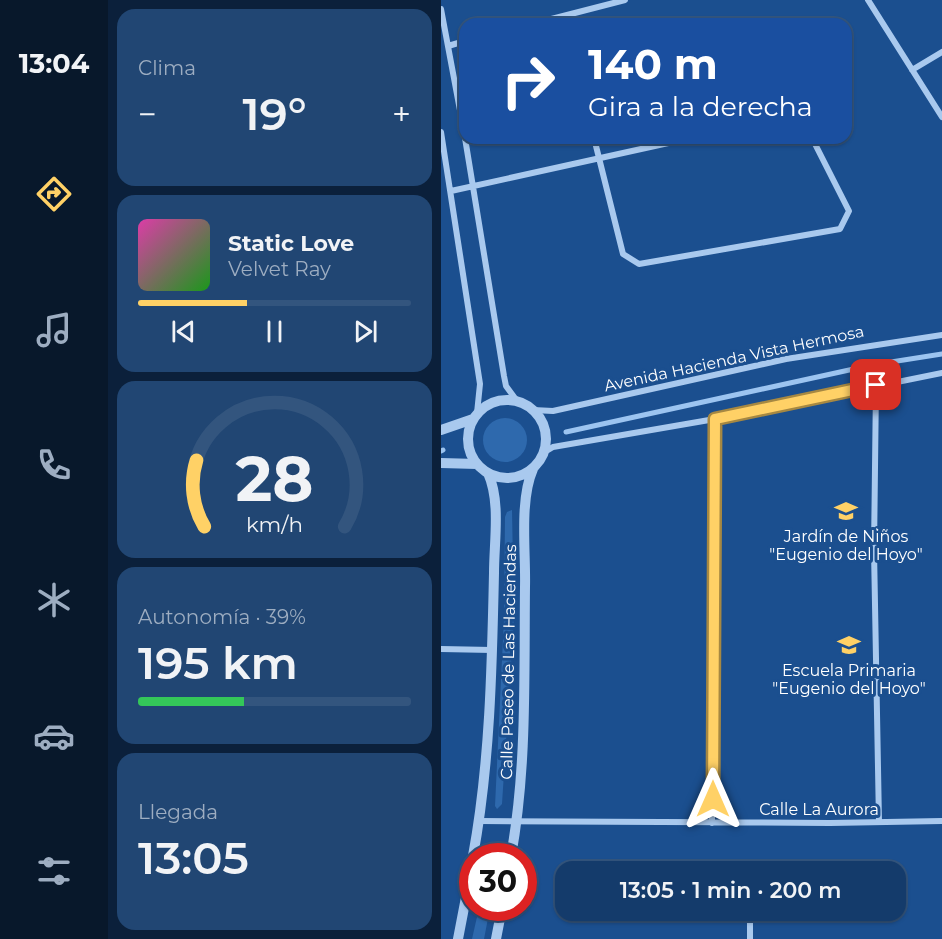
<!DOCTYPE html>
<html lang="es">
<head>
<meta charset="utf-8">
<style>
  :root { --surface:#143b6b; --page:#214673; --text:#f1f3f6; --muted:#9dadc1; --line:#33557e; --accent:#ffd166 }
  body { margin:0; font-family:Montserrat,sans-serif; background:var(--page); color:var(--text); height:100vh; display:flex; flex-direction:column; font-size:22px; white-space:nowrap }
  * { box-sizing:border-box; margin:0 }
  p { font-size:20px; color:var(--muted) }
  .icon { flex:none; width:33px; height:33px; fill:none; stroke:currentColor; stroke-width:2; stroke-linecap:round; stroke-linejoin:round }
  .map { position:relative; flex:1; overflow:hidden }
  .details { display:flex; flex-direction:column; gap:9px; padding:9px; background:#0b203b; width:333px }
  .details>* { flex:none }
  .top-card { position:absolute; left:18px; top:18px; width:393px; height:126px; border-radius:18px; box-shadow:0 2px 4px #0004,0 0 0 2px var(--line); background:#1a4fa0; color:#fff; overflow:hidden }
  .speed { position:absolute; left:18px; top:843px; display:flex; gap:12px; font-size:30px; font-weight:700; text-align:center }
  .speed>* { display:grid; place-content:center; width:78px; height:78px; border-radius:50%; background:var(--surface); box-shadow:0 2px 4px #0004,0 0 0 2px var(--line); line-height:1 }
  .speed .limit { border:9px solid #d22; background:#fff; color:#111 }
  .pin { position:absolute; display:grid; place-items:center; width:51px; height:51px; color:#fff; margin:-26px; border-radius:12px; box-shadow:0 3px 9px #0006 }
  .me { position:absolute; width:66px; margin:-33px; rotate:0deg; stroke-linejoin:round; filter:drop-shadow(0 0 4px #0008) }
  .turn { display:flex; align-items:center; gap:21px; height:126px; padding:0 30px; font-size:27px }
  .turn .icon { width:78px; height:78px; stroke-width:2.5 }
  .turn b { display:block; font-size:42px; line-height:51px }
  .big { font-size:45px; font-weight:600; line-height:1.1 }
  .details .card { flex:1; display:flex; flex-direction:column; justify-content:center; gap:9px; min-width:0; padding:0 21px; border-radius:18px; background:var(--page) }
  .details .dial { align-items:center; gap:0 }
  .dial svg { height:156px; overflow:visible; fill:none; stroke:var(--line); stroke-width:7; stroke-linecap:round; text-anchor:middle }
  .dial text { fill:var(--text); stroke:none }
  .song { display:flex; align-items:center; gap:18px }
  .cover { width:72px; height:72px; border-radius:9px; background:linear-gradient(135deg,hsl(320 70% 55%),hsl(120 70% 35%)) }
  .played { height:6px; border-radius:3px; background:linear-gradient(90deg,var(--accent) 40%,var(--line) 40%) }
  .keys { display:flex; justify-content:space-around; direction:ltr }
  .heat { display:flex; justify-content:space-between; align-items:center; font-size:33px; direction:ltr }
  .charge { height:9px; border-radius:4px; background:linear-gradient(90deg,#34c759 39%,var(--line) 0) }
  .trip { position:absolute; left:114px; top:861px; width:351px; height:60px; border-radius:18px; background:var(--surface); box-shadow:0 2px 4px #0004,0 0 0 2px var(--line); font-weight:600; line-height:60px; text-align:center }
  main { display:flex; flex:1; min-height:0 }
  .tabs { display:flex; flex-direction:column; width:108px; justify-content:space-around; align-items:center; background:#08182b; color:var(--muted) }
  .tabs .icon { width:42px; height:42px }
  .tabs .selected { color:var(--accent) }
  .tabs b { font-size:27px; color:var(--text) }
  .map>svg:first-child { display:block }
  .green { fill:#2e69ad }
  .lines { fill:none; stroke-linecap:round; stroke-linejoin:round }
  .stream { stroke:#9cc4f0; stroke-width:5 }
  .minor { stroke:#a9c9ee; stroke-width:6 }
  .tertiary { stroke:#a9c9ee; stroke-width:10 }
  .route-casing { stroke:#a68842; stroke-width:15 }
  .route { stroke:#ffd166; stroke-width:10 }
  .labels { text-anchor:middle; stroke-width:6; stroke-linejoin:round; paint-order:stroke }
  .street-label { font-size:16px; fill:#fff; stroke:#1b4f8f }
  .poi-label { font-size:16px; fill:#fff; stroke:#1b4f8f }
</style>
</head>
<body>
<main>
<nav class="tabs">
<b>13:04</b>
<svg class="icon selected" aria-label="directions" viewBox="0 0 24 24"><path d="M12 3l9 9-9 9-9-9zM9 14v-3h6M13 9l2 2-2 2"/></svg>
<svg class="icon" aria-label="music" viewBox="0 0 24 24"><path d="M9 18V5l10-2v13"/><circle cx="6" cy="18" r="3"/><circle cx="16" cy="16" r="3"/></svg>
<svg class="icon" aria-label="phone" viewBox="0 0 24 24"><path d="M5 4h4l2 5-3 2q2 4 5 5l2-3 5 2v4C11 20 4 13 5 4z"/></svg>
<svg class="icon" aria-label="climate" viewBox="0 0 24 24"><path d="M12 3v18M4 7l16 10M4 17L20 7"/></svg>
<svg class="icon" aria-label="car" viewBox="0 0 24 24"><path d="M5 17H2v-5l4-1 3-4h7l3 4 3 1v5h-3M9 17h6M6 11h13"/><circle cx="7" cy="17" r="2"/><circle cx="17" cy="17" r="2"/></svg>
<svg class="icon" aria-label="filters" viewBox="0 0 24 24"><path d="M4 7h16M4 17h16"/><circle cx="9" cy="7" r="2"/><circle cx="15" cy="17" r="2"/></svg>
</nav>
<section class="details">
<div class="card"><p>Clima</p>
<div class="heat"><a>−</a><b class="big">19°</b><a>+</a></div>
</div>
<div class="card">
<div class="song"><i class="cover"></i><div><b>Static Love</b><p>Velvet Ray</p></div></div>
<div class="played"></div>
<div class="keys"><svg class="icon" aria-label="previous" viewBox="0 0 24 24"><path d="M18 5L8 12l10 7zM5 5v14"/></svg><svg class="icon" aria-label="pause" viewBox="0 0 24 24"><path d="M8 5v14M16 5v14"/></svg><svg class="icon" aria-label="next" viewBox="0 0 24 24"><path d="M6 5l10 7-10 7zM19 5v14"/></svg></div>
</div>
<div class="card dial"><svg viewBox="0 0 100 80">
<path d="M14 69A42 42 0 1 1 86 69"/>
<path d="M14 69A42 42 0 0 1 10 35" stroke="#ffd166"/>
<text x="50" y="56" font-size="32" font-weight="700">28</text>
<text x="50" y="72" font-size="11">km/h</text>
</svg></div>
<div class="card"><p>Autonomía · 39%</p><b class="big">195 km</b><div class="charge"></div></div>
<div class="card"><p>Llegada</p><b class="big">13:05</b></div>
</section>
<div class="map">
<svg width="501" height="939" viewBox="0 0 501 939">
  <rect width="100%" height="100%" fill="#1b4f8f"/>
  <path class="green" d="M42 440a22 22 0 1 1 44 0a22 22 0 1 1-44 0Z
    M71,510l2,108 -12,186 -5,5 -2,-3 9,-188 1,-101 2,-5z
    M38,908h11l-6,31h-12z"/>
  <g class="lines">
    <path class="stream" d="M125,432l306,-67 70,-11
      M0,451l2,-1"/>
    <path class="minor" d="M427,0l74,117
      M0,9l24,128
      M91,24l93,-24
      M7,46l17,-5
      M471,70l30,-18
      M0,132l39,252 -3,29
      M24,138l39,238 2,10 11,15
      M153,138l29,116 16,10 201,-35 9,-18 -37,-73
      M10,191l240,-53
      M435,385l-2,165 5,272
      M92,410l20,1 233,-52 156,-24
      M102,453l10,-6 162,-28 227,-46
      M0,649l51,1
      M39,821l350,2 112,-2
      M271,823l3,-404
      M309,939v-29"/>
    <path class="tertiary" d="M27 439a39 39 0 1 1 78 0a39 39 0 1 1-78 0Z
      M0,430l32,-11
      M0,463l36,1
      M32,856c17,-92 19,-189 21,-283 0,-32 7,-71 -6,-100
      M70,856c16,-87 13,-180 14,-269 1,-35 -6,-86 8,-118
      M17,939l15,-78
      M55,939l6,-31"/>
  </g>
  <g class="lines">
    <g class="route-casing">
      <path id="route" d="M272,799l2,-380 161,-34"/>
    </g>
    <use href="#route" class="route"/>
  </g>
  <defs>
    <g id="school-bare" transform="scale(1.8)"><path d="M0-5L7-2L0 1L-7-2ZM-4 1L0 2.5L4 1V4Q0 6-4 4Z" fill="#ffd166" stroke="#1b4f8f" stroke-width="2.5" paint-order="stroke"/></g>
  </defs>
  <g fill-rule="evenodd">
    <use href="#school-bare" x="405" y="511"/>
    <use href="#school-bare" x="408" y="645"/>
  </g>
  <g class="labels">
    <g class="street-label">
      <text transform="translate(293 358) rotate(-12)" y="6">Avenida Hacienda Vista Hermosa</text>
      <text transform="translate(67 662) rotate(-89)" y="6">Calle Paseo de Las Haciendas</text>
      <text x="378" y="815">Calle La Aurora</text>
    </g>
    <g class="poi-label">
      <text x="405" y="542">Jardín de Niños<tspan x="405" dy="18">"Eugenio del Hoyo"</tspan></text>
      <text x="408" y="676">Escuela Primaria<tspan x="408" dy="18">"Eugenio del Hoyo"</tspan></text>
    </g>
  </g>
</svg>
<div class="speed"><div class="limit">30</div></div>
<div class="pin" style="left:435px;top:385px;background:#d93025"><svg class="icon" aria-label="arrive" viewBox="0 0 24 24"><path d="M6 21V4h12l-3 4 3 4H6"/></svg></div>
<svg class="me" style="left:272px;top:799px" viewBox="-20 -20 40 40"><path d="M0-17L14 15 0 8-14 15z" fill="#ffd166" stroke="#fff" stroke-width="4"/></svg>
<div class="trip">13:05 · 1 min · 200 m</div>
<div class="top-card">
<div class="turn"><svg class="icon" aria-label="right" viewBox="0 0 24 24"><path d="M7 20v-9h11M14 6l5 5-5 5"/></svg><div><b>140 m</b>Gira a la derecha</div></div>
</div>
</div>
</main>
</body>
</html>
